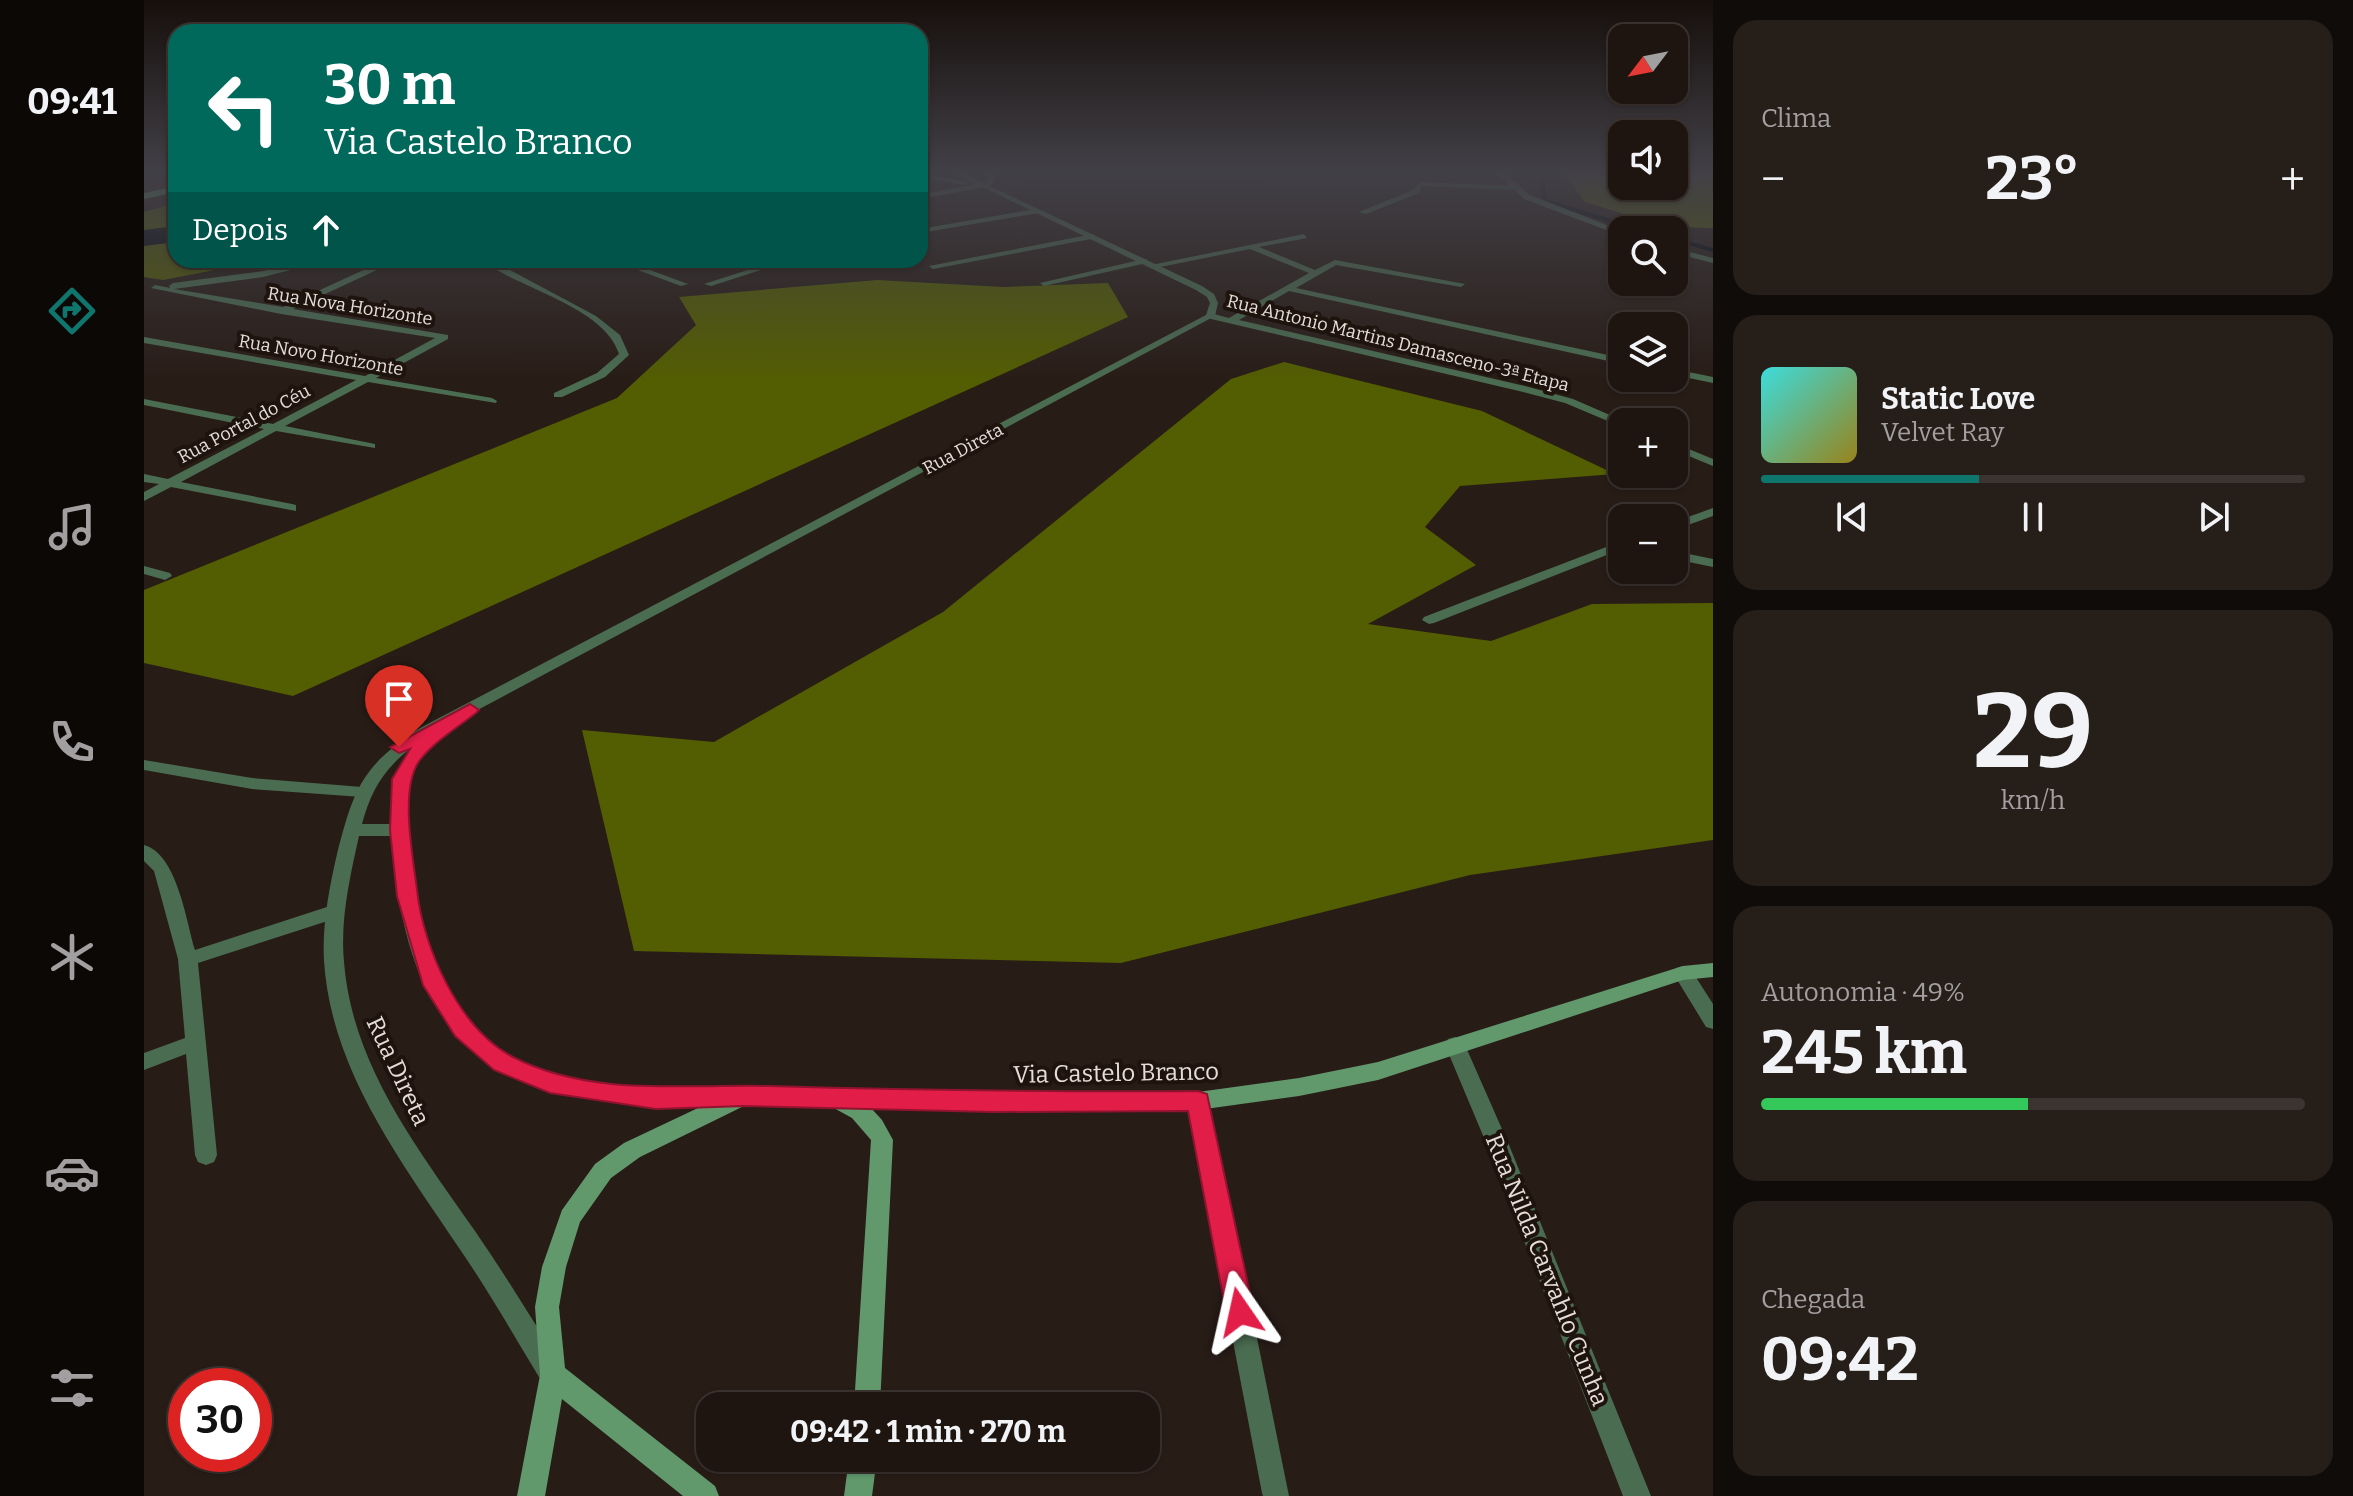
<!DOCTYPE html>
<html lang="pt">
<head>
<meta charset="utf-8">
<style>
  :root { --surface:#1e1510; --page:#261e19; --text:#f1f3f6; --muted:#a19f9f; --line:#3c3430; --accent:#0f766e }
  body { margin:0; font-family:Bitter,serif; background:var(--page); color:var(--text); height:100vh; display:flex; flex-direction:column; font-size:30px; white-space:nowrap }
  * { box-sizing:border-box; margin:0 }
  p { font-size:26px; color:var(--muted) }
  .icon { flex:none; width:44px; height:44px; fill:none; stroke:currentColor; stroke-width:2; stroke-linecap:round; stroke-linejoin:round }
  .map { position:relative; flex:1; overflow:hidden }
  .sheet { display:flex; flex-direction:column; gap:20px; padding:20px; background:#100c09; width:640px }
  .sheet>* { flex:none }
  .banner { position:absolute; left:24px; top:24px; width:760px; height:244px; border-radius:24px; box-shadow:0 2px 6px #0004,0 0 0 2px var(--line); background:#00695c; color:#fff; overflow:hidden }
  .needle { width:52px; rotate:238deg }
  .tools { position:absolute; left:1464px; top:24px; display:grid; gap:16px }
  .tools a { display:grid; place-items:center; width:80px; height:80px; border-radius:16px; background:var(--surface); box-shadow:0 2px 6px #0004,0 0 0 2px var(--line); font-size:40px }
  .speed { position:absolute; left:24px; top:1368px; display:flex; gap:16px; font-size:40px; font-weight:700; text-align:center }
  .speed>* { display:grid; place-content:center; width:104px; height:104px; border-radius:50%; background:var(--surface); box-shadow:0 2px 6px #0004,0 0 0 2px var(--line); line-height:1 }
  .speed .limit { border:12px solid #d22; background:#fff; color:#111 }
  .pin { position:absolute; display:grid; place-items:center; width:68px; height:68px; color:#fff; margin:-82px -34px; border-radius:50% 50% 50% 0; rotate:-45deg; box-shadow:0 0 8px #0007 }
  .pin .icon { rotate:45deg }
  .me { position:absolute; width:88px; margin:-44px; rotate:349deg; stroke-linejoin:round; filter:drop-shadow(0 0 6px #0008) }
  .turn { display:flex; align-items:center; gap:28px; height:168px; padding:0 24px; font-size:36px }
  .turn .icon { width:104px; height:104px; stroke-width:2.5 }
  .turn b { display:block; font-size:56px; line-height:68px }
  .then { display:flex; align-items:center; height:76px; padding:0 24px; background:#0003; gap:16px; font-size:30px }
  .big { font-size:60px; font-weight:700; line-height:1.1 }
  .sheet .widget { flex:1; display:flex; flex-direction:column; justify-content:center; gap:12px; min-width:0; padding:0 28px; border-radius:24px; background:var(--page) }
  .sheet .dial { align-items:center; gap:0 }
  .dial b { font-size:104px; line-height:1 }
  .song { display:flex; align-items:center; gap:24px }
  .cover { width:96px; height:96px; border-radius:12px; background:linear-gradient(135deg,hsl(180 70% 55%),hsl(50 70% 35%)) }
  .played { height:8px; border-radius:4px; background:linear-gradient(90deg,var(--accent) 40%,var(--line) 40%) }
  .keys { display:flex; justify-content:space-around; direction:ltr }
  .heat { display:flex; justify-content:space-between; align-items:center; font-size:44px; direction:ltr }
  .charge { height:12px; border-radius:6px; background:linear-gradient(90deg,#34c759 49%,var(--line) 0) }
  .trip { position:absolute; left:552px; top:1392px; width:464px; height:80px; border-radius:24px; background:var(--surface); box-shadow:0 2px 6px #0004,0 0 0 2px var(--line); font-weight:700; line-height:80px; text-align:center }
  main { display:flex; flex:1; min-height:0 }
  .menu { display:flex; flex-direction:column; width:144px; justify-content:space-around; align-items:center; background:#0c0806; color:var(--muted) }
  .menu .icon { width:56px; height:56px }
  .menu .selected { color:var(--accent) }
  .menu b { font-size:36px; color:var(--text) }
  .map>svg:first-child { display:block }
  .forest { fill:#535d01 }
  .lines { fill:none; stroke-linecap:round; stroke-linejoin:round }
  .stream { stroke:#00060e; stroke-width:4 }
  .river { fill:#00060e; fill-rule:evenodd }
  .minor { fill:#4a6c51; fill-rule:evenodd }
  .tertiary { fill:#4a6c51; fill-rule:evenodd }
  .secondary { fill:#61996d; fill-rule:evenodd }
  .primary { fill:#72bb82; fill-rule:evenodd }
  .route { fill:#e11d48; stroke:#92132f; stroke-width:2 }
  .labels { text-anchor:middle; stroke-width:8; stroke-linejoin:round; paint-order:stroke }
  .far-street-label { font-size:18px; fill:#e6ddd9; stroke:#1e130d }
  .near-street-label { font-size:24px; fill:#e6ddd9; stroke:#1e130d }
</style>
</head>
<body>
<main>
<nav class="menu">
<b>09:41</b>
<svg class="icon selected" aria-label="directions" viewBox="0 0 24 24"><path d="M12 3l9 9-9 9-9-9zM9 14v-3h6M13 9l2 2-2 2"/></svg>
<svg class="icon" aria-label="music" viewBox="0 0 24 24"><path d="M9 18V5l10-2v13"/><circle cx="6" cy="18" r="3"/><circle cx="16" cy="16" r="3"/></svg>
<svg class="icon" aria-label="phone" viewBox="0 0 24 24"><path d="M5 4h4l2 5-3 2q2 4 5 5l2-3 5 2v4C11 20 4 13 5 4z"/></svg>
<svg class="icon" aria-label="climate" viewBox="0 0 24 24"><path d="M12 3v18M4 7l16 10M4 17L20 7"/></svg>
<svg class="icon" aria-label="car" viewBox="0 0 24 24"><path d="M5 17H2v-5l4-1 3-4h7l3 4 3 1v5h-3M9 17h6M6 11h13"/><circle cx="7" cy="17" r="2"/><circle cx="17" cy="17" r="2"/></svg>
<svg class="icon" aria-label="filters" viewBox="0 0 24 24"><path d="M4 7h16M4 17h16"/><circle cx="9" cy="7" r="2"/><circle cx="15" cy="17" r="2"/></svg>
</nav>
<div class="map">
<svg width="1569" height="1496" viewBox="0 0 1569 1496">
  <rect width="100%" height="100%" fill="#281c16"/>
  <path class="forest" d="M1419,172h59v14h52v-14h39v56l-47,-1 -81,-25z
    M32,203v57h91l-104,20 -19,-3v-65z
    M733,280l126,7 105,-4 20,34 -835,379 -149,-33v-73l473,-192 79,-73 -17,-28z
    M1140,362l198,49 133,63 -155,12 -35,41 51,38 -108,59 123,17 101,-37 121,-1v237l-243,35 -349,88 -487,-12 -52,-221 132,12 229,-130 288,-233z"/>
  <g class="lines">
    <path class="stream" d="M1396,172l5,29 95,29
      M1530,239l39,11"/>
    <path class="river" d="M32,226v16l-32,4v-16z"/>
    <path class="minor" d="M840,172h7l5,6 -6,8 -70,13v-4l65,-13 4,-4z
      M1352,172h7l27,23 92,36v5l-98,-37 -9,-9 -93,-4 -3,7 -53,21 -7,-2 54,-22 7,-8 90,4z
      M892,209l3,4 -119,20v-4z
      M949,234l3,4 -163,31 -4,-3z
      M1160,234l3,4 -48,9 56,23 20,-10 130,24 -4,3 -125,-22 -40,23 326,70v6l-333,-73 -50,29 286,66 48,13 53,23h-4v5l-57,-24 -46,-12 -312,-73 -2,-2 5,-3 19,5 80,-45 -59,-24 -95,19 -4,-3z
      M1530,248l39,10v5l-39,-10z
      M1000,259h3v4l-103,23 -4,-3z
      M171,260h15l-67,17 -89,12 109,18 87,-40 -22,-7 33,4v4l-88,41 155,26v4l-72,39 116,20 5,3 -1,2 -128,-21 -83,44 90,18v4l-99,-17 -95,51 111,22 4,1v6l-125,-24 -27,14v-9l15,-8 -15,-2v-8l24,5 96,-50 -120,-24v-6l129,25 83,-44 -212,-37v-6l221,39 70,-38 -154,-24 -130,-26 4,-3 15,3 -1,-2 4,-3 90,-12z
      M337,260h10l105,56 24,19 9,20 -24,22 -43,20h-8v-4l43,-20 22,-19c-14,-47 -101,-66 -138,-94z
      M467,260h12l65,24 -7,2z
      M635,260h13l-81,26 -7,-2z
      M1530,369l39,8v6l-39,-8z
      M1530,443l39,16v7l-39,-16z
      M1569,508v8l-39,14v-8z
      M1478,541v8l-188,74 -5,1 -7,-4 2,-3z
      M1530,551l39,8v8l-39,-8z
      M0,566l26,7 2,3 -7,4 -21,-6z
      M0,760l108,18 110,9 8,5 -8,5 -110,-8 -108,-19z
      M0,845c33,9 42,75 51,105l138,-45 7,2 2,5 -2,5 -142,46 19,192 -3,7 -8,3 -8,-3 -3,-7 -9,-101 -42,16v-17l41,-15 -7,-79 -24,-88 -10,-10z
      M1539,966l7,2 23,36v25l-7,-2 -33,-54 3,-5z
      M1311,1037l7,2 3,6 44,100 142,351h-28l-136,-351 -42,-100 3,-6z
      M1054,1092l8,3 3,6 80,395h-26l-1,-3 -75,-392 3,-6z"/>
    <path class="tertiary" d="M807,172h9l242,114 12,8 4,9 -3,13 -773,413 5,4c-9,11 -22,18 -30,30 -20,28 -7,92 -1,125 6,31 11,65 25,93 61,116 188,109 301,106l8,3 3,6 -3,6 -8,3c-220,6 -332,-25 -351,-269h-32c-9,41 -19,83 -15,126 8,103 74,187 131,269 29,42 55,85 82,128l4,9 -4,9 -9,4 -9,-4c-26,-43 -51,-87 -80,-129 -58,-87 -128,-178 -135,-287 -2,-36 5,-72 13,-107 17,-66 25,-88 83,-126l786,-413 4,-12 -3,-6 -11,-7zM270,746c-22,23 -24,47 -23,78h-29c9,-34 23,-57 52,-78z
      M776,173l44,8 4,2 -4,2 -44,-8z"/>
    <path class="secondary" d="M1569,963v14l-30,3 -305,100 -79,16 -101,14 -205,1 -122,-3 11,12 11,20 -13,266h-26l17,-266 -19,-22 -20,-11 -86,-2 -106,52 -29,21 -31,44 -14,45 -7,40 6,61 150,118 4,10h-36l-121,-97 -17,97h-28l23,-121 -5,-68 7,-40 20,-57 33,-46 29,-21 112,-53 8,-3 249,6 205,-1 101,-14 79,-16 305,-96z
      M705,1458h28l-5,38h-28z"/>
    <path class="primary" d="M32,186v6l-32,7v-6z"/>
  </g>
  <linearGradient id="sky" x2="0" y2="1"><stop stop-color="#160f0c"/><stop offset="0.45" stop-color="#424047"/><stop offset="1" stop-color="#424047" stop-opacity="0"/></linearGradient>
  <rect width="1569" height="381" fill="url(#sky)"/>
  <path class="route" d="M326,704l9,6 -3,3c-19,15 -41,28 -56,47 -21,28 -7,96 -3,130 6,57 42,139 96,167 78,40 171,27 256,29 143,4 286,6 429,5l9,3 47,218 -4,10 -10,4 -10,-4 -4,-10 -38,-201 -195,1 -249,-6 -88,3 -106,-16 -56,-23 -39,-34 -32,-51 -26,-89 -7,-66 2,-51 18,-30 -11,4 -9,-6z"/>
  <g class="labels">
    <g class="far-street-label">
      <text transform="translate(206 306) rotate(9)" y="6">Rua Nova Horizonte</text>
      <text transform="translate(1254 343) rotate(14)" y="6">Rua Antonio Martins Damasceno-3ª Etapa</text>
      <text transform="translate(177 355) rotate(10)" y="6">Rua Novo Horizonte</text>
      <text transform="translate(100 424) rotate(-28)" y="6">Rua Portal do Céu</text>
      <text transform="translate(819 449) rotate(-28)" y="6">Rua Direta</text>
    </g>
    <g class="near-street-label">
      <text transform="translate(254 1071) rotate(65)" y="8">Rua Direta</text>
      <text transform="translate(972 1073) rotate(-1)" y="8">Via Castelo Branco</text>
      <text transform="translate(1403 1270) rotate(68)" y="8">Rua Nilda Carvahlo Cunha</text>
    </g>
  </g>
</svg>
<div class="tools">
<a><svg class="needle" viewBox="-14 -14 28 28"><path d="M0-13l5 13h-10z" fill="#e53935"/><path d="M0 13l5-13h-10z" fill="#a19f9f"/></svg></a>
<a><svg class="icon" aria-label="sound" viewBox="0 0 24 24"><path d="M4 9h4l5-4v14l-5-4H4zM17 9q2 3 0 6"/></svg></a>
<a><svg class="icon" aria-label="search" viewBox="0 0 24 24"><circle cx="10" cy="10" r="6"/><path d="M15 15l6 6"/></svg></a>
<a><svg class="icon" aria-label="layers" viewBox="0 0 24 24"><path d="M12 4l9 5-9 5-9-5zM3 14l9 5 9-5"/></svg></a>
<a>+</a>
<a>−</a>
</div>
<div class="speed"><div class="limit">30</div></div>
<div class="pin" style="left:255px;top:747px;background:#d93025"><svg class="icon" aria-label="arrive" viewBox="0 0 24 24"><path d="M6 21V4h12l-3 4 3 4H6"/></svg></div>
<svg class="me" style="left:1096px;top:1312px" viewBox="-20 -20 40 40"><path d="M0-17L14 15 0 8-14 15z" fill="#e11d48" stroke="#fff" stroke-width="4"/></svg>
<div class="trip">09:42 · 1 min · 270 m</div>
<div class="banner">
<div class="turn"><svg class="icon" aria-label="left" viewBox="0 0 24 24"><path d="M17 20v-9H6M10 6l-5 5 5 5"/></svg><div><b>30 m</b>Via Castelo Branco</div></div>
<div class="then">Depois<svg class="icon" aria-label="ahead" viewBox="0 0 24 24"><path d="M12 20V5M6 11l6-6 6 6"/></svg></div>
</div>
</div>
<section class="sheet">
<div class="widget"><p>Clima</p>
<div class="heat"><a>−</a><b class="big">23°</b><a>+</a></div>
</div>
<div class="widget">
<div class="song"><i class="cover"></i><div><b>Static Love</b><p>Velvet Ray</p></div></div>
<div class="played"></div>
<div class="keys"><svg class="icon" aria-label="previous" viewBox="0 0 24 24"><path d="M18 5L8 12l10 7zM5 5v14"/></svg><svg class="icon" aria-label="pause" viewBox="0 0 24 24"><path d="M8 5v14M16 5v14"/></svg><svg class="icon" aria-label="next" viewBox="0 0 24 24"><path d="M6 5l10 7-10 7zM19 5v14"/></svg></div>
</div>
<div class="widget dial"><b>29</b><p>km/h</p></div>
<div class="widget"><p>Autonomia · 49%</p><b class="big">245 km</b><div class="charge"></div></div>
<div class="widget"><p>Chegada</p><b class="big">09:42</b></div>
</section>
</main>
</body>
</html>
